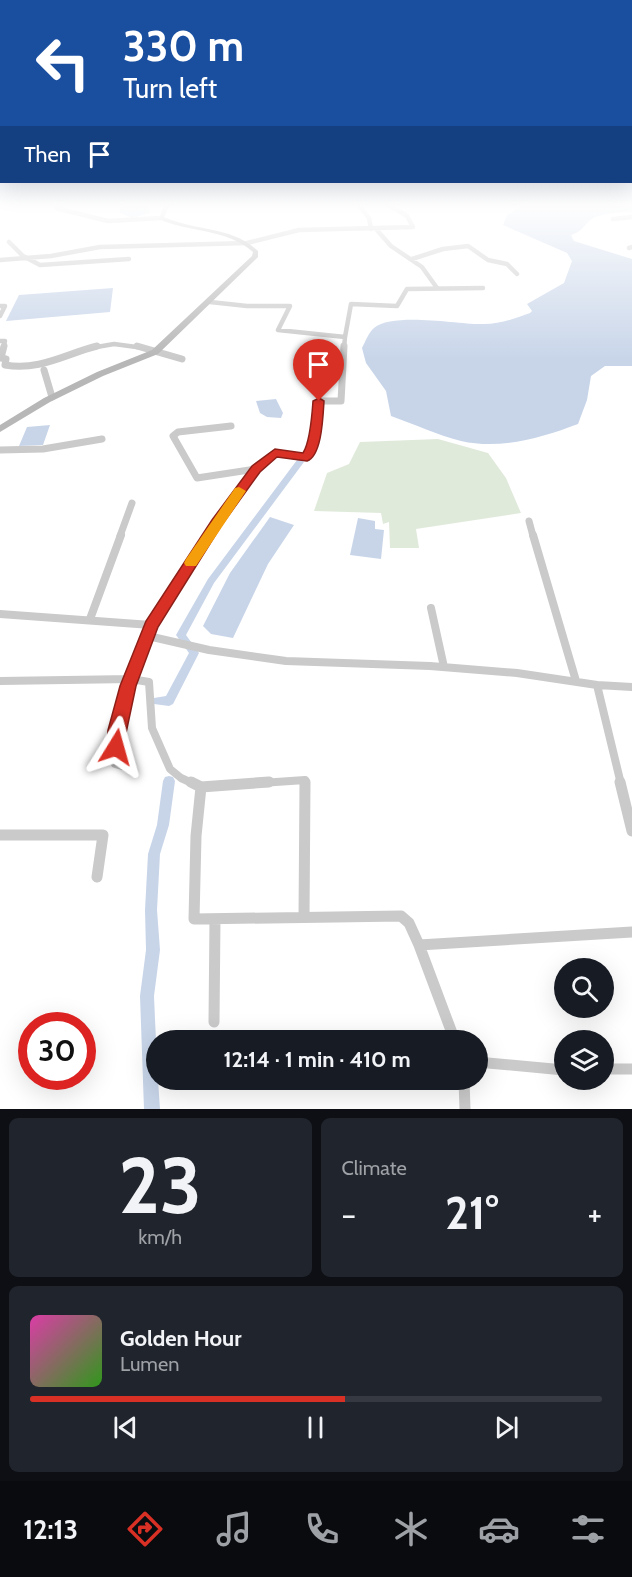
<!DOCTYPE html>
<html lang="en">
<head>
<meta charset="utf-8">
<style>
  :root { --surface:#171b24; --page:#20242c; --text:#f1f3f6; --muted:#9ea1a6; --line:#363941; --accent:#d93025 }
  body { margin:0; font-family:Cabin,sans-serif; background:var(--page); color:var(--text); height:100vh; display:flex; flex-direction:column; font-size:22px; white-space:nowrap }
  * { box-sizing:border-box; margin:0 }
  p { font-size:20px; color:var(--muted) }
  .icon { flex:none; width:33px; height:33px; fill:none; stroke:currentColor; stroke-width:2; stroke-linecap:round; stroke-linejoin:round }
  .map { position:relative; height:1109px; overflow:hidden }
  .side { display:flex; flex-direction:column; gap:9px; padding:9px; background:#0d0f14; flex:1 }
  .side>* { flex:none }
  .top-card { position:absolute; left:0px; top:0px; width:633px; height:183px; box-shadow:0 6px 24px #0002; background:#1a4fa0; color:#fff; overflow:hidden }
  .tools { position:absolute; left:554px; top:958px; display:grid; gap:12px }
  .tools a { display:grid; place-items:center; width:60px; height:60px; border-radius:50%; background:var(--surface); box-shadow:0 6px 24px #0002; font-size:30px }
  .speed { position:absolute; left:18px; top:1012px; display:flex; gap:12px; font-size:30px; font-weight:700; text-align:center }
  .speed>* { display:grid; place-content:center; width:78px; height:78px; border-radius:50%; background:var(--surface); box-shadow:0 6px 24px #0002; line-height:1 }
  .speed .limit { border:9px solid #d22; background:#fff; color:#111 }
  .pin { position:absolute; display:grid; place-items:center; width:51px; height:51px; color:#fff; margin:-62px -26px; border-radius:50% 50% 50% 0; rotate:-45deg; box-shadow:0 0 6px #0007 }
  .pin .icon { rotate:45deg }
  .me { position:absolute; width:66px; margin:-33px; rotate:8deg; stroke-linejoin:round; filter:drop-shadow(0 0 4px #0008) }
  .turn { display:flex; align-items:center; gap:21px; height:126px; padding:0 24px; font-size:27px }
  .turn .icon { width:78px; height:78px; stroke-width:2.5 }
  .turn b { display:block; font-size:42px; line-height:51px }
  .then { display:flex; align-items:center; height:57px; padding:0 24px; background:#0003; gap:12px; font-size:22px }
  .big { font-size:45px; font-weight:700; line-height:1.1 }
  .side .card { flex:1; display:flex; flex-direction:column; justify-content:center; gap:9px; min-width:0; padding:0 21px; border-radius:9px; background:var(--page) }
  .side .dial { align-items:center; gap:0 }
  .dial b { font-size:78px; line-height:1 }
  .song { display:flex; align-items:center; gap:18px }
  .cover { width:72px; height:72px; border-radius:9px; background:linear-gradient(135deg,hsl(320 70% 55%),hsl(110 70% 35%)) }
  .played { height:6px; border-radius:3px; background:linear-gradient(90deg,var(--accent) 55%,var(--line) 55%) }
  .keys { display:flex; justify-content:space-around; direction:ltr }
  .heat { display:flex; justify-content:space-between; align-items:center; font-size:33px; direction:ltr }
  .side .tiles { flex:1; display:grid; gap:9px; grid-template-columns:1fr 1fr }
  .card:last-child { grid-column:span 2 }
  .trip { position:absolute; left:146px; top:1030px; width:342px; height:60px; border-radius:30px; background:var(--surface); box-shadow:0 6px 24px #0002; font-weight:700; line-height:60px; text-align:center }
  .dock { display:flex; height:96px; justify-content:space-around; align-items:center; background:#090b0e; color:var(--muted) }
  .dock .icon { width:42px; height:42px }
  .dock .current { color:var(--accent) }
  .dock b { font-size:27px; color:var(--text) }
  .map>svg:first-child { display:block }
  .green { fill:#e0eadb }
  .water { fill:#c8d5e9 }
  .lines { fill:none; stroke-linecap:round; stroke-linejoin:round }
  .canal { fill:#c8d5e9; fill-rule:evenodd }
  .street-far3 { stroke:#cacaca; stroke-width:4.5 }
  .street-far2 { stroke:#cacaca; stroke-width:7 }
  .street-far1 { stroke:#cacaca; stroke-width:8 }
  .street { stroke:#cacaca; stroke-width:11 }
  .secondary { fill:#b7b7b7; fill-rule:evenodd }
  .route { fill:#d93025; stroke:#8d1f18; stroke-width:1.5 }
  .slow { fill:#f59e0b }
</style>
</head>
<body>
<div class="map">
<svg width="632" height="1109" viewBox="0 0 632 1109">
  <rect width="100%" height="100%" fill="#fff"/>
  <path class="green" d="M438,439l50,14 18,25 15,35 -105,16 3,19h-29l-1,-26 -6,2 -2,-11 -67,-2 13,-38 22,-9 11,-22z"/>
  <path class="water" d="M134,204l14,2 2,7 -18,5 -12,-5v-6z
    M525,204h107v8c-13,1 -32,0 -43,9 -7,7 -8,11 -18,14l3,6 58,18v107h-27l-14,10 -4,24 -9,24c-37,14 -78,26 -117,17 -24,-6 -47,-17 -70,-25l-5,-25 -20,-28 -4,-15c3,-6 7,-16 12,-20 19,-16 82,-4 106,-4 18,1 33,-5 50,-11l2,-2 -5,-7 37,-21 8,-22 -5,-8 -64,-28 4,-10z
    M113,288l-3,24 -104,9 13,-26z
    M276,399l7,14 -2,5 -14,-1 -7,-4 -4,-12z
    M50,425l-7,20 -24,1 8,-19z
    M270,517l24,8 -26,39 -35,74 -22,-4 -8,-8 27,-53z
    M358,518l17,3v8l9,1 -3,29 -31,-4z"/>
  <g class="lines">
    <path class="canal" d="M300,459l4,3 -90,121 -28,52 13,18 -26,51 -4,2 -15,-2 -1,-3 1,-3 12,-2 23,-43 -13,-18 32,-56 89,-119z
      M169,776l4,1 2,4 -6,44 -9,29 -3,56 3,40 -6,46 2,45v39h2l2,29h-16l-4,-113 6,-46 -1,-40 3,-56 9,-29 6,-44 2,-4z"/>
    <path class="street-far3" d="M56,204v4l52,13 53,-3
      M359,205l10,13 2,11
      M613,219l19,-2
      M376,229l15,17 31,21 15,21
      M9,242l14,14 17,9 89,-6
      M629,248l3,-1
      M412,259l31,-10 25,-3 20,14 19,4 10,10
      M0,260l51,-4 49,-9 147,-4 52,-13 114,-3 -6,-11 -20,-12
      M210,302l37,4h43l-12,24 67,7 6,-33 46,2 10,-17 76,-1
      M0,306h5l-5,10
      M0,341h5l-2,7
      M91,348l23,-4 30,4
      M344,348l1,-11"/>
    <path class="street-far2" d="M4,346l-3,12 5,1 -1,6c35,6 60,-11 92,-19
      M137,346l45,13
      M44,370l8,27
      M231,426l-53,6 -5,4 24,42 59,-9
      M0,450l43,-1 59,-10
      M529,521l4,15
      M120,536l12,-33
      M208,536l48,-67 19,-16 32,5 7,-20 5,-37h22l3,-55"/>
    <path class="street-far1" d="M533,535l43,146
      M431,608l13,59
      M0,614l151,11
      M90,619l31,-84
      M148,636l61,14 77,11 144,5 87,7 80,12
      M0,681l131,-2 18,3 3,46 18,41 11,9 13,6
      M122,766l-7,-2 1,-34 12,-44 23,-61 58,-90
      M247,784l58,-4v4
      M621,784l-24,-99 35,2"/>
    <path class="street" d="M191,782l10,5 -5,49 -2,83 207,-3 8,7 10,22 213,-13
      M620,782l12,49
      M201,787l68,-5
      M0,835h103l-6,42
      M304,917l1,-135
      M419,945l36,96
      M214,1022l1,-103
      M477,1062l87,8
      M603,1069h29
      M464,1080l1,29"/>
    <path class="secondary" d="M164,204h6l-6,13c33,15 66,8 94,34v6l-100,97 -55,22 -53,26 -50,30v-7l44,-27 53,-26 55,-22 100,-94 1,-4c-27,-24 -63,-19 -94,-33z"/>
  </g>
  <linearGradient id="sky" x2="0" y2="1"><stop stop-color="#9bc1e8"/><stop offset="0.57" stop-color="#fff"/><stop offset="1" stop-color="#fff" stop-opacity="0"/></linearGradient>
  <rect width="632" height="359" fill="url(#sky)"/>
  <path class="route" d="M319,398l5,3c-1,15 -2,55 -17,60l-30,-4 -17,15 -39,54 -63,101 -22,59 -14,66 -6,2 -6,-2 -3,-5 1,-17 12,-44 26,-65 66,-101 40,-54 23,-17 28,4c7,-11 9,-37 10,-52z"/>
  <path class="slow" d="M239,487l7,4 -50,75h-10l-2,-3 2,-4 49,-71z"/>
</svg>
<div class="tools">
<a><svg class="icon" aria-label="search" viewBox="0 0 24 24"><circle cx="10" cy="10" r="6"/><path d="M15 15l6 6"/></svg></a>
<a><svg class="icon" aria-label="layers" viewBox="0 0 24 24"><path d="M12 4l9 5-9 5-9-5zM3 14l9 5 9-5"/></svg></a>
</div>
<div class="speed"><div class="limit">30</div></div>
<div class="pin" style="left:319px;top:401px;background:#d93025"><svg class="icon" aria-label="arrive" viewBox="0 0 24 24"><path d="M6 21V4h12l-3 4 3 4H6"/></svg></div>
<svg class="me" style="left:116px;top:747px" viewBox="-20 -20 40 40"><path d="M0-17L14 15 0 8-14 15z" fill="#d93025" stroke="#fff" stroke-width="4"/></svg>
<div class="trip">12:14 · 1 min · 410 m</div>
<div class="top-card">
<div class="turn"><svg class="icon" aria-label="left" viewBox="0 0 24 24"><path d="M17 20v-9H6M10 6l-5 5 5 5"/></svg><div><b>330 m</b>Turn left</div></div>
<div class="then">Then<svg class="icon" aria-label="arrive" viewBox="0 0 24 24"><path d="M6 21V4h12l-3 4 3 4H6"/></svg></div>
</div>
</div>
<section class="side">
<div class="tiles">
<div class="card dial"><b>23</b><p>km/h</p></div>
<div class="card"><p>Climate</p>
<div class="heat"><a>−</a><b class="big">21°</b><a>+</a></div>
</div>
<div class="card">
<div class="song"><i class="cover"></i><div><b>Golden Hour</b><p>Lumen</p></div></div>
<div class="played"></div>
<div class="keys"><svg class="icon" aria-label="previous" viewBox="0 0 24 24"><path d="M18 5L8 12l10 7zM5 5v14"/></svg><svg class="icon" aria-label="pause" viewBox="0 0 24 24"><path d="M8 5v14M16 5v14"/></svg><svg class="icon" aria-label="next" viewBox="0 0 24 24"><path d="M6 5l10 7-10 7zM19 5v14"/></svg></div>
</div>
</div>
</section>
<nav class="dock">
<b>12:13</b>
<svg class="icon current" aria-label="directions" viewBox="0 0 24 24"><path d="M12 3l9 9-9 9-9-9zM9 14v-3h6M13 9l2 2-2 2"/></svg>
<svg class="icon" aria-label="music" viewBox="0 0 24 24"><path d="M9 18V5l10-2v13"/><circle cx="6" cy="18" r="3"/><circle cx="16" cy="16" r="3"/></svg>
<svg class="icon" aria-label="phone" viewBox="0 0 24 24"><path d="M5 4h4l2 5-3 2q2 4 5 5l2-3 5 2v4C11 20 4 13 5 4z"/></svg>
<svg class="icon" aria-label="climate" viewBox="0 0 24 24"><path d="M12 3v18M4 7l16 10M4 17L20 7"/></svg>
<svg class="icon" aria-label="car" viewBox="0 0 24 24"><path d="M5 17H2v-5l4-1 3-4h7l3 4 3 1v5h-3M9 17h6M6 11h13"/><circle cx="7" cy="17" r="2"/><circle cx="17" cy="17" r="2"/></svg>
<svg class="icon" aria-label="filters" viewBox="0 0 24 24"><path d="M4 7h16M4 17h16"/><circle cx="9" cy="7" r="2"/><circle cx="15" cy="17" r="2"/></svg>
</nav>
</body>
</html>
